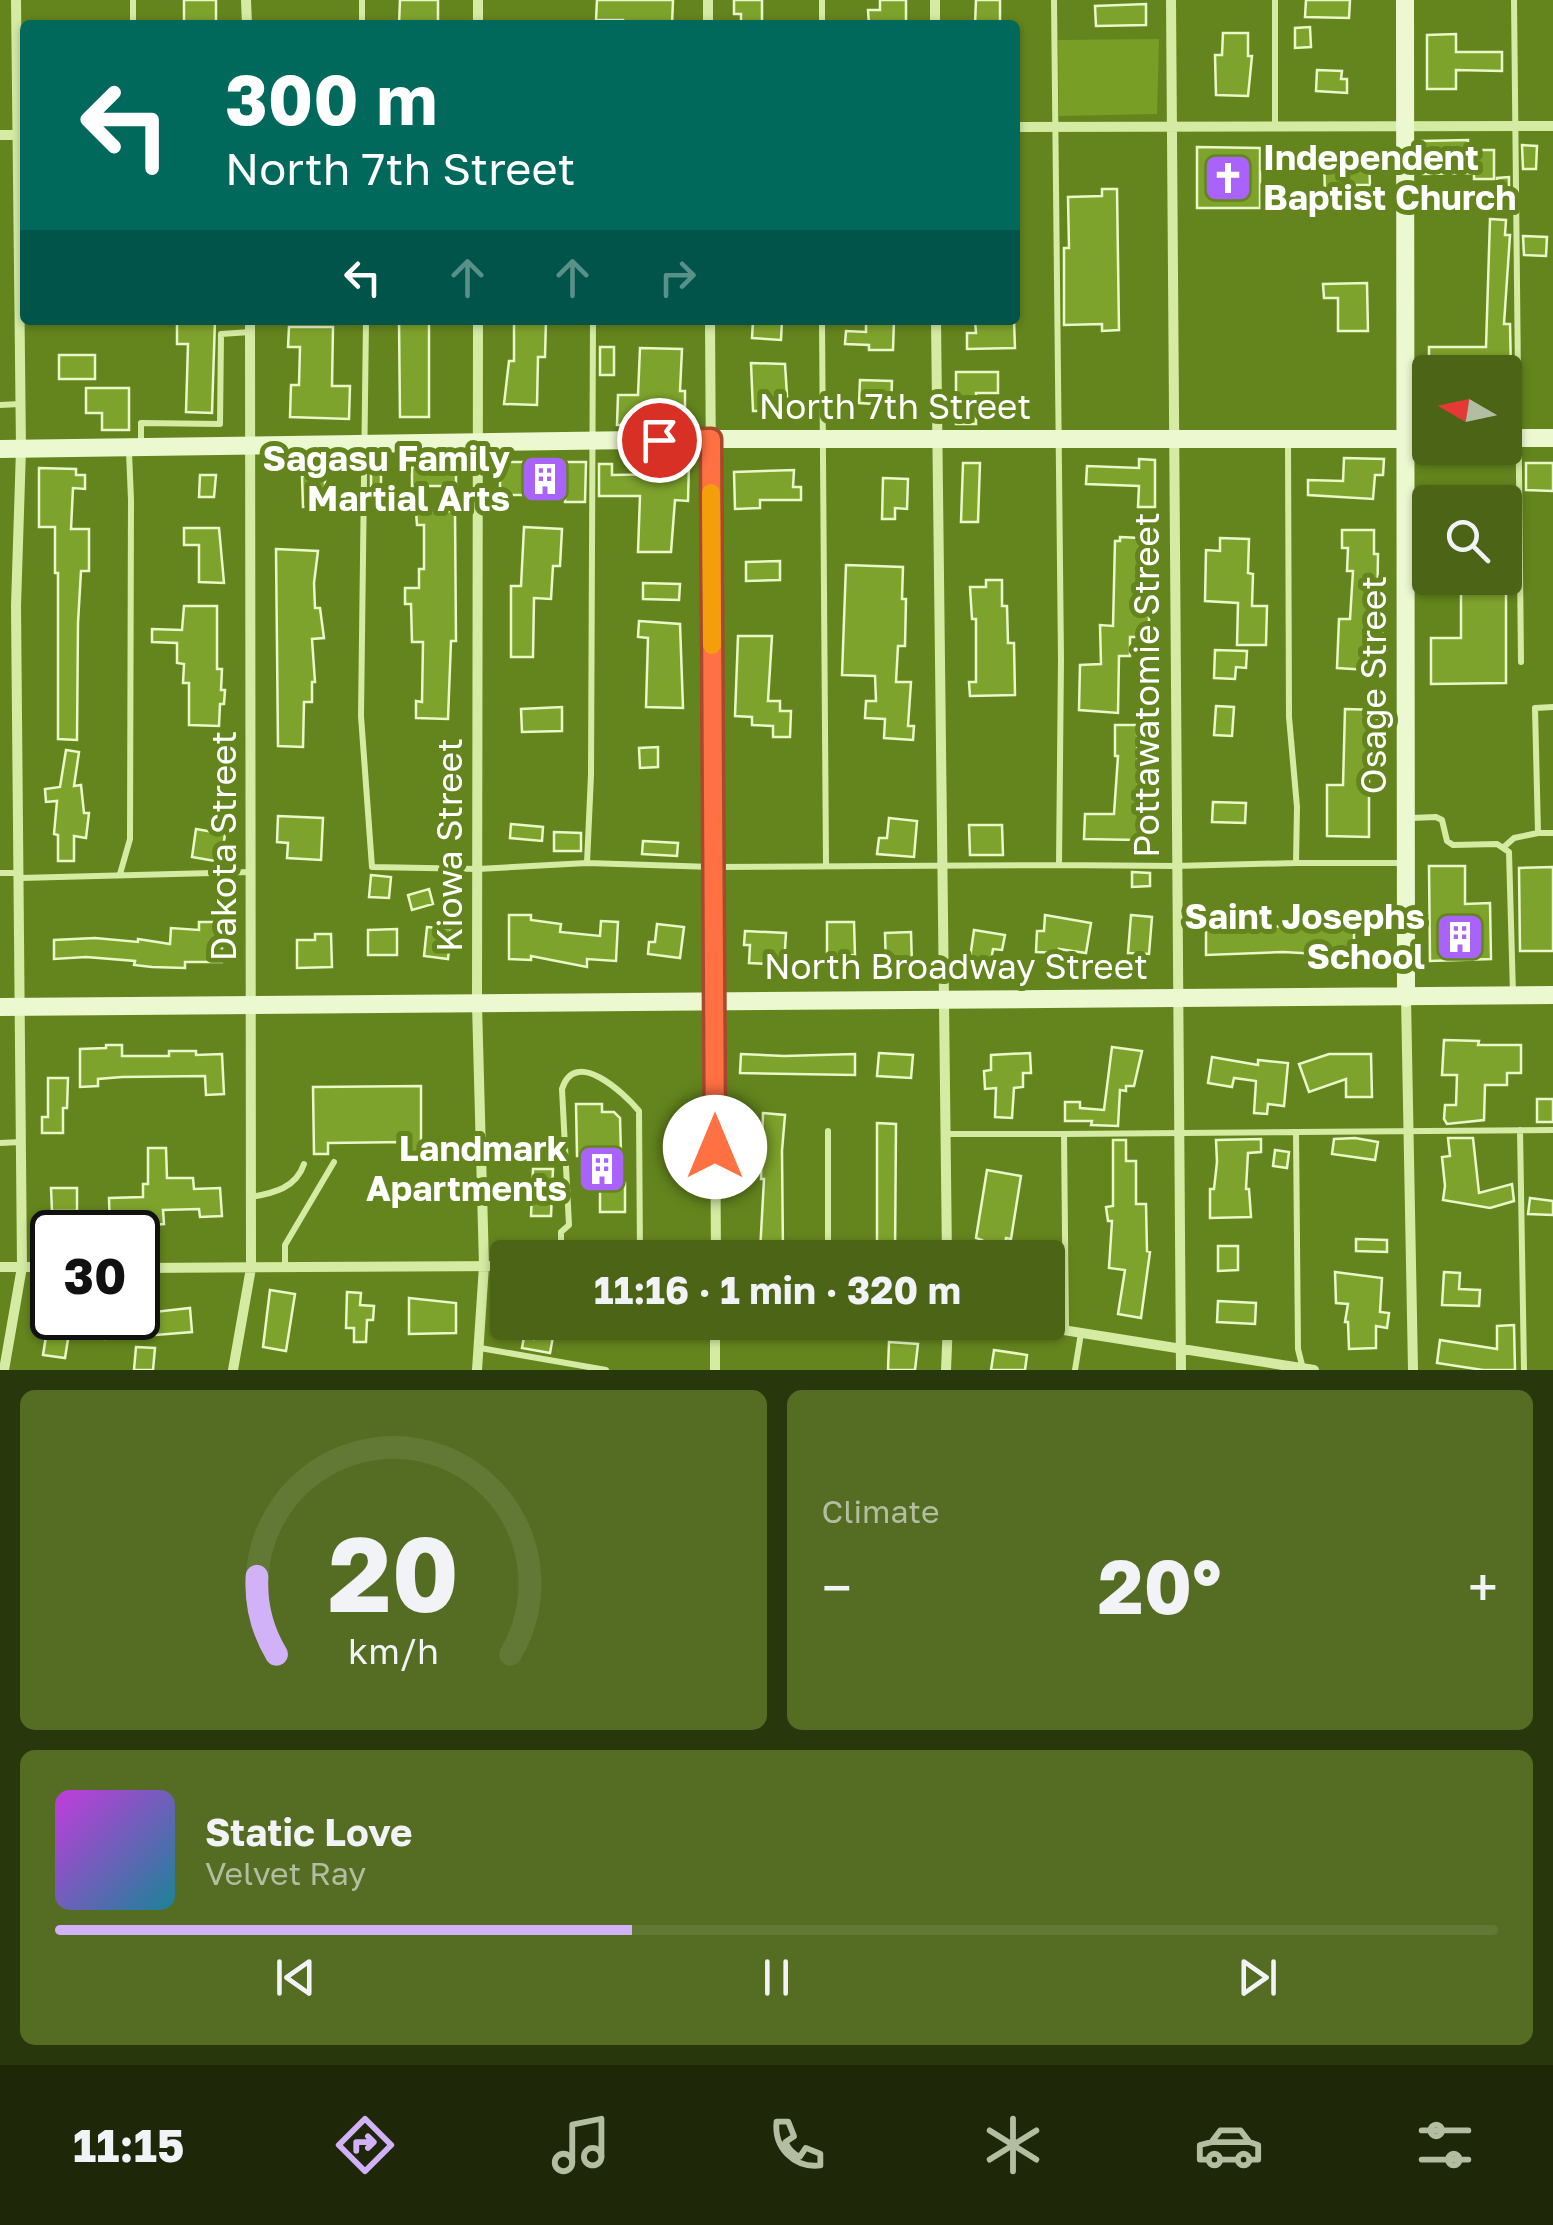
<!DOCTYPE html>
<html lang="en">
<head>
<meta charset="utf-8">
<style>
  :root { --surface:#4b6416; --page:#556d23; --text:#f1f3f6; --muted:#b2bda1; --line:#627835; --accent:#d1b2f8 }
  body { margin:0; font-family:"Golos Text",sans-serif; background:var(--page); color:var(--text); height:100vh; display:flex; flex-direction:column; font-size:38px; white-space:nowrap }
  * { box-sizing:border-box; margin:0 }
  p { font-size:32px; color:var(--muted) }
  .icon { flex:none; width:55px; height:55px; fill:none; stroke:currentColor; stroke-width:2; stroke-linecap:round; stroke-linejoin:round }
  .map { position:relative; height:1370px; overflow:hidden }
  .drawer { display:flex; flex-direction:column; gap:20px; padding:20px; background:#29370c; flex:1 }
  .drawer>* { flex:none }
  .banner { position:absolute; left:20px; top:20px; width:1000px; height:305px; border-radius:10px; box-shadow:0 2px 8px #0004; background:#00695c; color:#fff; overflow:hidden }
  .needle { width:65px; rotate:279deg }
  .tools { position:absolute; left:1412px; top:355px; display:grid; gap:20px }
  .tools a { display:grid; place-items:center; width:110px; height:110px; border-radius:10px; background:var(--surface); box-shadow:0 2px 8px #0004; font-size:50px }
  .speed { position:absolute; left:30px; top:1210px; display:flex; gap:20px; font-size:50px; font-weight:700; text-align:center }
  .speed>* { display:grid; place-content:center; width:130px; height:130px; border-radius:50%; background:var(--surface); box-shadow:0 2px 8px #0004; line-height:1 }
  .speed .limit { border:5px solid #111; border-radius:15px; background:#fff; color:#111 }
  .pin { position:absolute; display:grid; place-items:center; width:85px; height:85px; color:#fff; margin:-42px; border:5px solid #fff; border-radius:50%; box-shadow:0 2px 10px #0007 }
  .me { position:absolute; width:110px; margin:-55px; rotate:0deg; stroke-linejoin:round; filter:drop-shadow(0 0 8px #0008) }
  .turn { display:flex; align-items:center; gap:35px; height:210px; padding:0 40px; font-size:45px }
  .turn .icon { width:130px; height:130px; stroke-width:2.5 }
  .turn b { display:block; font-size:70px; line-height:85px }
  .lanes { display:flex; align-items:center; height:95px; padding:0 40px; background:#0003; justify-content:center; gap:50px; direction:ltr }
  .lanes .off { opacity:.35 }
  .big { font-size:75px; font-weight:700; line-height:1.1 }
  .drawer .tile { flex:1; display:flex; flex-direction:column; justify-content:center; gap:15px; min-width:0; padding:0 35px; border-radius:15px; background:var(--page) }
  .drawer .dial { align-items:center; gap:0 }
  .dial svg { height:260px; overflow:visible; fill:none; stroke:var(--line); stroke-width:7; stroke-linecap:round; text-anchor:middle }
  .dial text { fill:var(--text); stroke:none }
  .song { display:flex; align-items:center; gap:30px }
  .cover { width:120px; height:120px; border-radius:15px; background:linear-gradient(135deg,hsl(290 70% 55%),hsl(190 70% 35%)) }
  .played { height:10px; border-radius:5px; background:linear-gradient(90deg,var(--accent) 40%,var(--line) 40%) }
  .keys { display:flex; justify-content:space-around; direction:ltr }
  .heat { display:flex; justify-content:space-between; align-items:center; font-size:55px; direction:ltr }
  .drawer .tiles { flex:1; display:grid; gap:20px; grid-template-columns:1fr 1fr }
  .tile:last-child { grid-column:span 2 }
  .trip { position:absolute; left:490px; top:1240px; width:575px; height:100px; border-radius:10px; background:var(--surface); box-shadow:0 2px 8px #0004; font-weight:700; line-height:100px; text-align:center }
  .tabs { display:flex; height:160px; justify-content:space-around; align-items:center; background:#1e2809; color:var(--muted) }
  .tabs .icon { width:70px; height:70px }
  .tabs .current { color:var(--accent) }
  .tabs b { font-size:45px; color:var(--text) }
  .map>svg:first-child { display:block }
  .green { fill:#799e26 }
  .building { fill:#7ea32c; stroke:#eaf8c9; stroke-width:2.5 }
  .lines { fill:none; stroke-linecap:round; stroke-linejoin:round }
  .lane { stroke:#d5eba4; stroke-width:6 }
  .street { stroke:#d5eba4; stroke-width:10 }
  .secondary { stroke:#ebf8d0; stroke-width:18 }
  .route-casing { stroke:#a6492c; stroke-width:25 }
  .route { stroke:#ff7043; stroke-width:18 }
  .slow { stroke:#f59e0b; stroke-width:18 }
  .labels { text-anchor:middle; stroke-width:10; stroke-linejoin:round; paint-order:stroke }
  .poi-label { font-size:35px; font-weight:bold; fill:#fff; stroke:#64851d; text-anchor:end }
  .street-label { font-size:35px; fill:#fff; stroke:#64851d }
</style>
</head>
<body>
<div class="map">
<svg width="1553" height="1370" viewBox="0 0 1553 1370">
  <rect width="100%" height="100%" fill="#64851d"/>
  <path class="green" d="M1159,39l-2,75 -98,2 -1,-76z"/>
  <path class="building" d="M184,0h32v25h-32z
    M400,0h38v25h-39z
    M597,0h76l-1,25h-49v-5h-27z
    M734,0h28v25h-21v-11h-7z
    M880,0h26v25h-37l-1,-15h12z
    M976,0h24v25h-25z
    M1306,0h44l-1,18 -44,-1z
    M1146,4v21l-50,1 -1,-20z
    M1310,27l1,20 -16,1v-20z
    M1223,33h25v23h4l-4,40 -32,-1 -1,-40h7z
    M1456,34v18h46v19l-46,-1v19h-29v-54z
    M1317,70l25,1 -1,8h6v14l-31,-2z
    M1468,140v10h26v29h-20v-6l-51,1 -1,-33z
    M1522,145l15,1 -1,23h-13z
    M1197,147l63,1v60h-63z
    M1369,159l1,26h-26v9h-19l-1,-34z
    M1509,177v18h-12v-17z
    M1102,189h15l2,141 -17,1v-7l-38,1v-77h5l-1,-51 34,-1z
    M1490,219l16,1 -1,15h5l-6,89h6l1,48h-82v-25h57z
    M1523,236l24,1 -1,19 -22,-1z
    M1367,283l1,48h-30v-33h-14l-1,-14z
    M177,320h38l-3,93 -26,-1 2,-68h-11z
    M399,320h30v97h-29z
    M514,320h32l-1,37h-7l-1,48 -33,-1 5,-43h5z
    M753,320h29l-1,20 -29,-2z
    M866,320h28l-1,30h-24v-5l-24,-1 1,-13 20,1z
    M975,320h39l1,28 -48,1v-16h9z
    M289,327h44l-1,59h18l-1,33 -59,-2 1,-32h8l1,-38h-12z
    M600,347h14v28h-14z
    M640,348l42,1 -2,42h5v34h-68l1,-30h20z
    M59,355h36v24h-36z
    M751,363l34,1 3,47h-35z
    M956,372h42v21h-22v31h-20z
    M860,380l32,1 -1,24 -32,-2z
    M86,388h43v42h-27v-17h-16z
    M1344,458l40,1 -1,16h-8l-2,24 -65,-4v-15l35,1z
    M1139,459l16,1v47h-17l1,-21 -53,-2 1,-18 52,2z
    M500,462h86l-1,40h-20v-7h-65z
    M670,463h19l-1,38 -13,-1 -4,52h-33l2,-56h-41v-32h13v11l58,-1z
    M963,463h17l-2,59h-17z
    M1526,463h27v28l-27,-1z
    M371,467h10v19h-10z
    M412,467h44v19h-44z
    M39,468l37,1v6h9v14l-12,-1 -2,41h18v42h-8l-3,52 -1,117 -19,-1v-166h-3v-46h-16z
    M794,470l-1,17h8v13h-41v8l-25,1 -1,-37z
    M200,475h16l-2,22h-15z
    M302,476h23v30l-22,1z
    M883,478l25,1 -1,30 -12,-1v11h-13z
    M455,511l1,130h-5l-3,78 -32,-1v-17l6,1 1,-60h-11l-1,-38h-6v-16h14v-19h5v-44h-7l-1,-13z
    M524,527l38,2 -2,37h-7l-2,33 -17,-1 -1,59h-22v-71h10z
    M184,528h35l5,55 -25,-1v-37h-15z
    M1342,530h32v24h4l-1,66h5l2,51 -47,-3 2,-49h11l3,-48h-6l1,-23h-6z
    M1120,537l20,1v19h14v30h-5v50h-19v19h-11l-1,57 -39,-3 1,-45 21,-1 -1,-39 13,1 2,-85h5z
    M1220,538l29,1 -1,34 5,1 -1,32h15l-1,39h-29l1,-42 -33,-2 1,-51 14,1z
    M276,549l42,2 -4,32 1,25h5l4,30 -12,1 3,43h-3v20h-8l-1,45 -25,-1z
    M780,561v19l-34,1v-19z
    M846,565l57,2 -1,32h4l-1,47h-7l-2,36h15l-3,44h6l-1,14 -29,-2 1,-19 -20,-1 1,-17h10l-1,-25 -33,-1z
    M986,580h16v26h5l1,37h6l1,52 -45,1 -1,-14h7v-63h-4l-2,-32h16z
    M643,583l37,1 -1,16 -36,-1z
    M1506,587v96l-75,1v-46h30v-50z
    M184,606h33v63h5l-1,21h4l-1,14h-4l-1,22 -30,-1v-42h-6l1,-19 -7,-1v-20l-25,-1v-13l30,1z
    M639,621l41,3 3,84 -37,-1 2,-69 -10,-1z
    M738,636h34l-4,65h12v10h11l-1,26h-17v-11l-21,-1v-8l-17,-1z
    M1215,650l32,1 -1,17 -10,-1 -1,12 -21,-1z
    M1216,706l18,1 -2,29 -18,-1z
    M562,707v24l-40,1 -1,-23z
    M1345,709l32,1 -1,55h-7v72l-42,-1v-51h16z
    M1115,725h22l2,115 -55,-1 1,-25h29l4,-58h-3z
    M658,747v20l-18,1 -1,-20z
    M66,750l13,2 -5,34 7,-1 3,28h5l-3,25 -12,-2v25h-16v-26l-4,-1 3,-33 -11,1 -1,-13 15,-2z
    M1213,802l33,1 -1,20 -33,-1z
    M278,816l45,2 -2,42 -34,-2 1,-15 -11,-1z
    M889,818l28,3 -3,36 -37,-3 2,-16h8z
    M511,824l32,3 -1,14 -32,-3z
    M969,825h33l1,30h-33z
    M196,829l29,5 -4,28 -29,-5z
    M554,832l27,1v18h-27z
    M643,841l35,2 -1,13 -35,-2z
    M1429,866h36v38l25,-1 1,56 -61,2z
    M1553,867v84h-33l-1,-83z
    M1132,872l18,1v13l-18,1z
    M371,875l20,2 -2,21 -20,-1z
    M429,889l4,15 -21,6 -4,-15z
    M1303,914h19v4l32,1v37l-71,-4 -77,3v-39l52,5 -1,5 45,1z
    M509,915h22v5l30,4 -1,8 40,4 1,-15 17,1 -2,39 -29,-2v8l-56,-11v4l-22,-1z
    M1045,915l46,8 -5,30 -27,-4v4l-23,-1 1,-21h7z
    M1131,915l21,2 -3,37 -21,-1z
    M199,922h23v40h-37v6l-33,-1 -18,-2 1,-4 -49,-4 -32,2v-19l41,-2 43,4v-3l32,5 1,-16 28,2z
    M827,922h27l1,33 -28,1z
    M657,924l27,3 -4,31 -32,-4 1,-12h6z
    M427,927l24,2 -3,30 -24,-3z
    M397,929v26h-29v-25z
    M974,930l31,5 -3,15 -9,-1 -2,12 -21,-3z
    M745,931l41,2 -2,32 -35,-2 1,-18h-6z
    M911,932l1,34h-26l-1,-33z
    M315,934h16l1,33 -35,1v-28h18z
    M1444,1040l35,1 -1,4h43v28h-14v12h-22l-1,35 -37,4 -3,-5 1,-14h11l1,-30h-15z
    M106,1045h16v11h47v-5h27v4l26,-1 2,40 -18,1 -1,-19 -83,1 -24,2v7l-18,1v-38l26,-1z
    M1112,1047l30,4 -8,35h-8v5l-6,-1 -2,36 -27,-1 1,-4h-27v-19h15v6l24,2z
    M879,1053l34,2 -2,23 -34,-2z
    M1030,1053l1,20h-8v14l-9,1 -2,30 -17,-1 1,-29 -11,1 -1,-18 7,-1v-15z
    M741,1054l43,2 71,-2v21l-115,-2z
    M1329,1054h42l1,43h-26v-18l-37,13 -10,-28z
    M1212,1057l46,8v-5l30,3 -4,43 -16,-2 -1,10 -13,-1 2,-32 -22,-3 -2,9 -24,-4z
    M48,1078h20l-1,30h-4v25h-21v-16h6z
    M421,1086v68h-15v-12l-78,1v11h-14l-1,-67z
    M1537,1099h16v23h-16z
    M576,1104h26v8h12l6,6 1,36h-8l1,29h11v29h-25v-23h-10v-33h-13z
    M763,1113l22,2 -3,36 1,103 -23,-2 4,-73h-3z
    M877,1123l19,1 -1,134h-18z
    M1355,1138l23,4 -3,18 -43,-6 2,-15z
    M1448,1138h25l6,55 33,-9 2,17 -24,7 -47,-8 2,-14 -3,-29 8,-1z
    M1261,1139v13l-13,1 -2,36h3l2,28 -41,1v-29h4l3,-27 -1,-22z
    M1113,1140h13v21h10v43h10l1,47 3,1 -9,66 -23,-4 7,-44 -16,-2 3,-47h-4l-2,-14 7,-1z
    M148,1148h18l1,30h26l1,11 26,-1 2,28 -22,1 -1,-8 -36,1 1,14 -54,4 -1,-30 34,-1v-13h5z
    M1275,1150l14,2 -2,16 -14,-2z
    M533,1169h20l-2,47h-20z
    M987,1170l34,6 -10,63 -5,-1 -2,14 -23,-4 1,-8 -6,-2z
    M51,1188h26v23h-25z
    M1530,1198l23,3v14l-25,-1z
    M1356,1239l31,1v12l-31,-1z
    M1218,1246h20v24l-20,1z
    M1335,1272l47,6 -2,34 9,1 -2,15 -11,-2v22l-27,1 -1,-27h-3l3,-18 -12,-1z
    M1444,1272l16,1 -1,16 21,1 -1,16 -37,-1z
    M270,1290l25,4 -9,57 -23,-4z
    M347,1292l14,1 -1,12 14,1 -1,14h-6l-1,22h-12v-14h-8z
    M409,1298l47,5v30l-47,1z
    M1218,1301l38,2 -1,21 -38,-2z
    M190,1308l2,24 -36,3 -2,-23z
    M103,1318h24l2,19 -24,2z
    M752,1322h20l-3,16 -19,-3z
    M48,1324l22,3 -5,31 -22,-3z
    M1514,1325l1,45h-32l-46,-7 3,-23 57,9v-23z
    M536,1329l18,2 -4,22 -28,-5 2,-11 10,2z
    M889,1342l29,2 -3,26h-27z
    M136,1347l19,1 -2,22h-19z
    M994,1350l33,5 -2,15h-34z"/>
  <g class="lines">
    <path class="lane" d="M133,0v25
      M362,0v25
      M1054,0l7,659 -2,206 116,1 121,-3
      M1275,0v127
      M1514,0l7,662
      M822,25v-25
      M366,320l-5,396 11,151 106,2 109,-6 126,4 346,-2
      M822,320l4,545
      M0,405l20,-1
      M1288,441l1,276 8,90 -1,56h105
      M141,444v-21l79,1 1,-90 29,-2
      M1411,818l25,-1 6,3 5,21 6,4 44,-1 12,8 4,142
      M1538,833h15
      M1505,846l9,-8 24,-5 -3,-125 18,-1
      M587,863l4,-88 2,-455
      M0,873h19
      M120,874l10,-35 1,-339 -2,-48
      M20,878l231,-6
      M1520,1130l4,240
      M828,1131v127
      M1296,1132l257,-2
      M946,1134h118
      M0,1143l21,-1
      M251,1197c23,-4 45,-9 53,-33
      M561,1258v-26l8,-7 -7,-136c13,-42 62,4 77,22l1,147
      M285,1266v-21l49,-83
      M1066,1331l-2,-197 232,-2 2,217 5,20
      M480,1348l126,22
      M1075,1370l6,-37"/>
    <path class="street" d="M246,0l1,25
      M478,0v25
      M708,0v25
      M935,0v25
      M1171,0l10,1370
      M1015,127l538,-1
      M0,135h25
      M710,320l6,938
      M936,320l11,938
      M1406,998l7,372
      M0,1267h52
      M138,1268l370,-2
      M1013,1322l301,48
      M4,1370l18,-103 -6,-661 5,-157 -5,-449
      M233,1370l18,-102 -1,-948
      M477,1370l7,-104 -7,-262 1,-684
      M715,1370v-48
      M946,1370l2,-48"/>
    <path class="secondary" d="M1405,0l1,998
      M1505,438h48
      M0,449l711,-10h719
      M0,1007l1553,-12"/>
  </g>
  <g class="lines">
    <g class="route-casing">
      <path id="route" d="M659,440l52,-1 4,708"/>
    </g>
    <use href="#route" class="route"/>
    <path class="slow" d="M711,493l1,152"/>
  </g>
  <defs>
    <g id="church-square" transform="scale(2.5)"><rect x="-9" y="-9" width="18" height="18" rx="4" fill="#aa63fa" stroke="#64851d"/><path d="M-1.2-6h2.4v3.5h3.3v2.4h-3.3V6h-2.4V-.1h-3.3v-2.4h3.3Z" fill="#fff"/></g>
    <g id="building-square" transform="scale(2.5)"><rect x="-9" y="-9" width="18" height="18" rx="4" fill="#aa63fa" stroke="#64851d"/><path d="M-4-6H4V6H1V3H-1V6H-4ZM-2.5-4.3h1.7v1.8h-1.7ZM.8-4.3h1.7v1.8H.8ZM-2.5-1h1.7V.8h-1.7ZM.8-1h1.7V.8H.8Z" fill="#fff"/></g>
  </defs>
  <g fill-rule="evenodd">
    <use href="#church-square" x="1228" y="178"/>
    <use href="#building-square" x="545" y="479"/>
    <use href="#building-square" x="1460" y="937"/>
    <use href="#building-square" x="602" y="1169"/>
  </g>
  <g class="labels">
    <g class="poi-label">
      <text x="1263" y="170" text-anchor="start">Independent<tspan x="1263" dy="40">Baptist Church</tspan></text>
      <text x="510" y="471">Sagasu Family<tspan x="510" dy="40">Martial Arts</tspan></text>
      <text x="1425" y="929">Saint Josephs<tspan x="1425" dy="40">School</tspan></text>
      <text x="567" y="1161">Landmark<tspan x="567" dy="40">Apartments</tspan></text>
    </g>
    <g class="street-label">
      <text x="895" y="419">North 7th Street</text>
      <text transform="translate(1147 685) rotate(-90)" y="12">Pottawatomie Street</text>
      <text transform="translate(1374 685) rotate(-90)" y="12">Osage Street</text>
      <text transform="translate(450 845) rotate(-90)" y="12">Kiowa Street</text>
      <text transform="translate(224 846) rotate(-90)" y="12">Dakota Street</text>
      <text x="956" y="979">North Broadway Street</text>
    </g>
  </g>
</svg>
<div class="tools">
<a><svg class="needle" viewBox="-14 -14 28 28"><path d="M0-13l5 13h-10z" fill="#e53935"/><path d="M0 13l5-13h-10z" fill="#b2bda1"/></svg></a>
<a><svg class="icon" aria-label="search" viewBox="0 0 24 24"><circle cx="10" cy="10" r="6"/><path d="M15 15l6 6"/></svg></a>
</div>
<div class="speed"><div class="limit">30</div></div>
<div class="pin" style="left:659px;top:440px;background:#d93025"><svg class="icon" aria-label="arrive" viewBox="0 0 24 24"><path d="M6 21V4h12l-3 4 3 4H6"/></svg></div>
<svg class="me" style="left:715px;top:1147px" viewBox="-20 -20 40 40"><circle r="19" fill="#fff"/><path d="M0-13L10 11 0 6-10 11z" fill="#ff7043"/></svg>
<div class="trip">11:16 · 1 min · 320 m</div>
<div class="banner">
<div class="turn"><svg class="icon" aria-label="left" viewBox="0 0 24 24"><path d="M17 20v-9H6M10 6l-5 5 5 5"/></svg><div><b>300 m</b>North 7th Street</div></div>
<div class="lanes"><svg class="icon" aria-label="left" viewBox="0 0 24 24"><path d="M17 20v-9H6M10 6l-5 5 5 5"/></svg><svg class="icon off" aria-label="ahead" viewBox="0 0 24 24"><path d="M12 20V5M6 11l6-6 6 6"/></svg><svg class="icon off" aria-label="ahead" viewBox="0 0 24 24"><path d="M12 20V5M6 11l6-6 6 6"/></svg><svg class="icon off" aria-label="right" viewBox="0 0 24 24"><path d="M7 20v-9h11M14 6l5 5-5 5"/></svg></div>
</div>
</div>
<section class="drawer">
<div class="tiles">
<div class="tile dial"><svg viewBox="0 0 100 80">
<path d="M14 69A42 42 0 1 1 86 69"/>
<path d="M14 69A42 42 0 0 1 8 45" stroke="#d1b2f8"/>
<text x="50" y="56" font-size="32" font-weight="700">20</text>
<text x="50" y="72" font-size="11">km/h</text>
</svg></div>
<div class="tile"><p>Climate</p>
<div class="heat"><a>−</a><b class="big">20°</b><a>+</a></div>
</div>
<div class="tile">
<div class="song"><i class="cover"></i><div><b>Static Love</b><p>Velvet Ray</p></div></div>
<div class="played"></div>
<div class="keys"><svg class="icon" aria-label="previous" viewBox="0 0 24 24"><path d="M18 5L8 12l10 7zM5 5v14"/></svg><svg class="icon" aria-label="pause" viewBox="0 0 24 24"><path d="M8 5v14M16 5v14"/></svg><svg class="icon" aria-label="next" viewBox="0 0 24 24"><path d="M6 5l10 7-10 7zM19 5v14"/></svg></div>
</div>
</div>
</section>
<nav class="tabs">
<b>11:15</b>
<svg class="icon current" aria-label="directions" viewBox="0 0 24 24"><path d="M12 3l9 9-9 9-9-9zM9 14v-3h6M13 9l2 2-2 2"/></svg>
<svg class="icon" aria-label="music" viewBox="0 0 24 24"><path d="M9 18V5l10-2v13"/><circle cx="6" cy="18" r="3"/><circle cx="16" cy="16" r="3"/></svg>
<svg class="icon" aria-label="phone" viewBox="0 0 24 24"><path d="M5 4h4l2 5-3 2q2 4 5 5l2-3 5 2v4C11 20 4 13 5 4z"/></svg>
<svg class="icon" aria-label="climate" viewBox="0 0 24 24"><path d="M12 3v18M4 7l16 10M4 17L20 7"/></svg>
<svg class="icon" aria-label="car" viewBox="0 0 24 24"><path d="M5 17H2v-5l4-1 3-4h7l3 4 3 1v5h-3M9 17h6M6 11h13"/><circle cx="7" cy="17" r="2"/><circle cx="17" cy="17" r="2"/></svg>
<svg class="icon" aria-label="filters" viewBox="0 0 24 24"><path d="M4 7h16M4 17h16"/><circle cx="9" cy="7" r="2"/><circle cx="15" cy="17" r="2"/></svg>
</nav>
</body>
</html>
